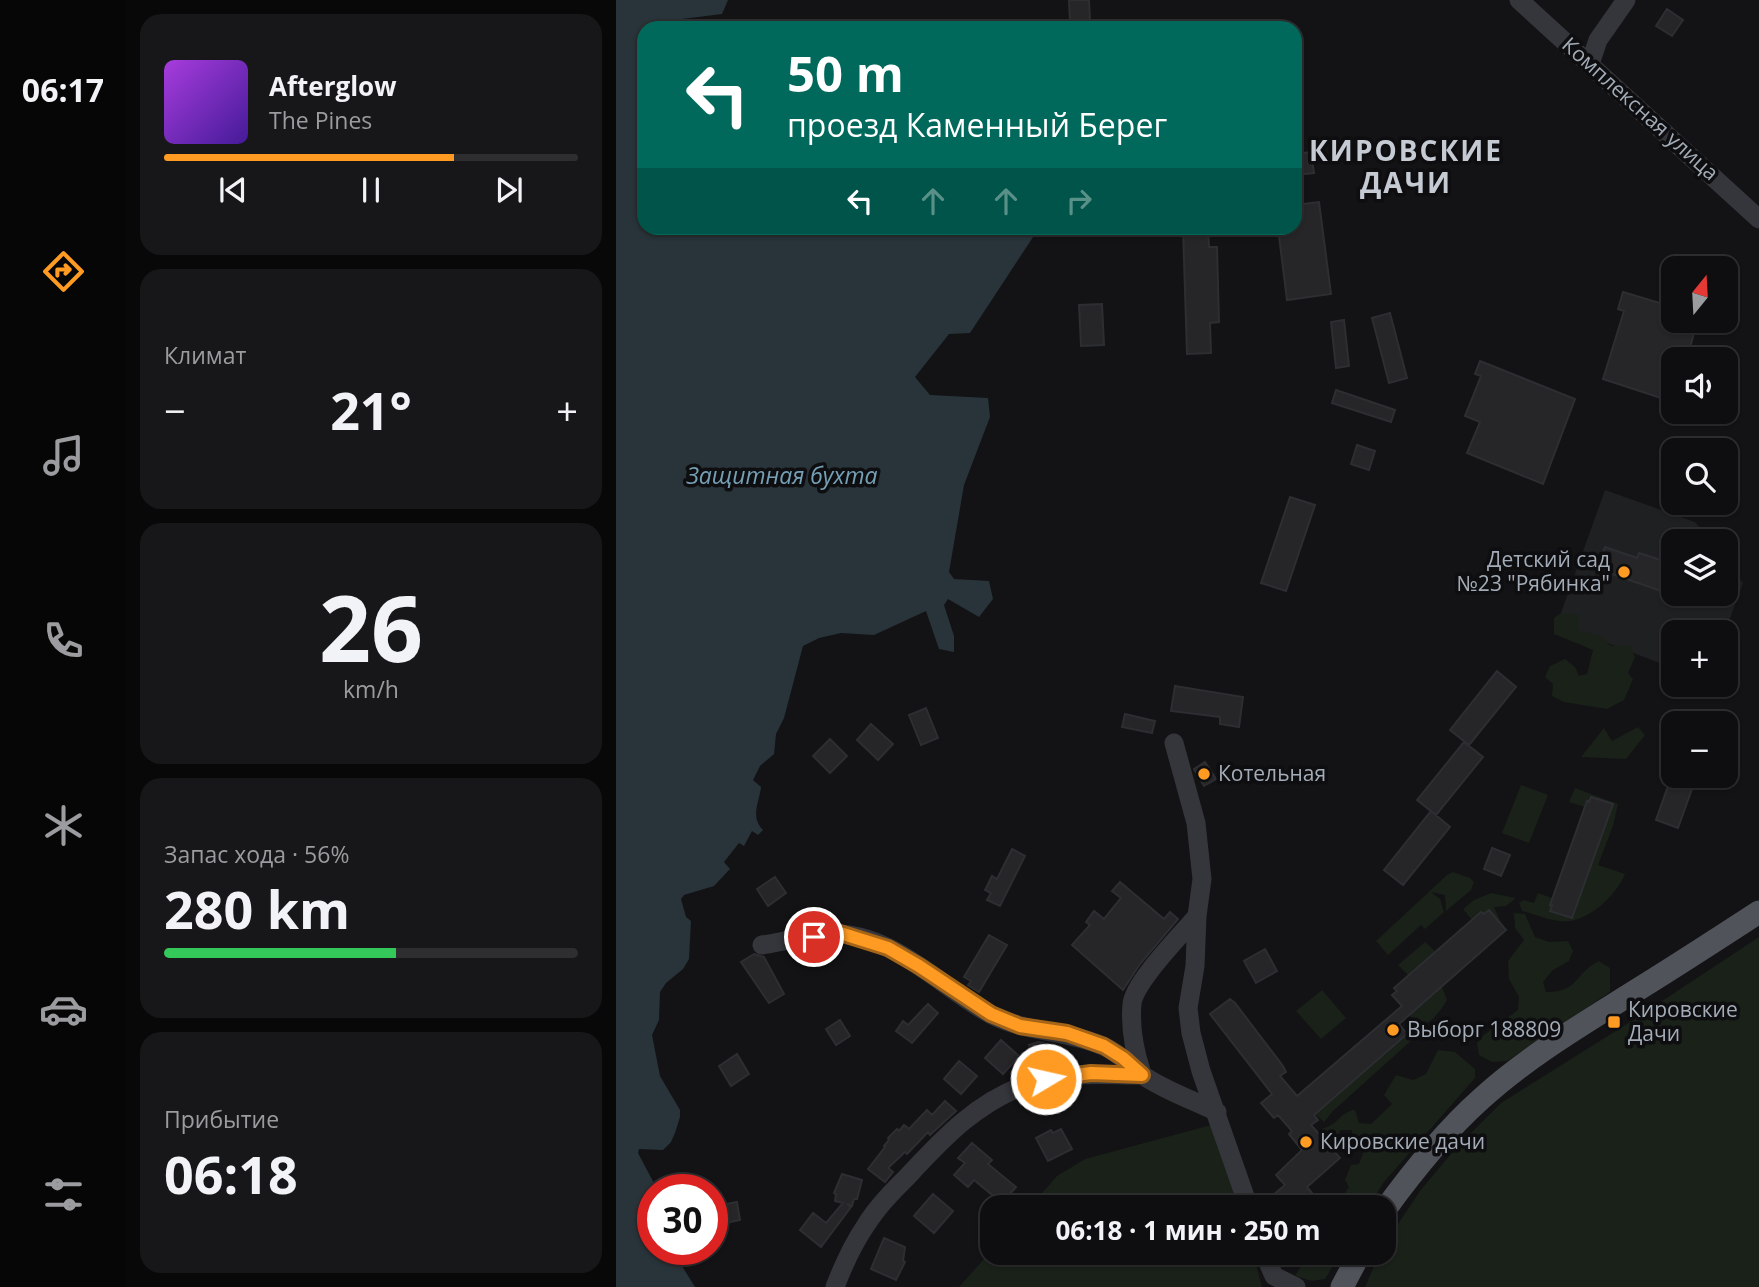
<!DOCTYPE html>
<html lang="ru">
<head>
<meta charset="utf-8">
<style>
  :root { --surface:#0e0e10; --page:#171719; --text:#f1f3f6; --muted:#9b9c9f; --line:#2e2e30; --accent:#ff9b22 }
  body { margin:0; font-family:"Open Sans",sans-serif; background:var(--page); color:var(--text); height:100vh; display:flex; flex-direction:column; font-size:26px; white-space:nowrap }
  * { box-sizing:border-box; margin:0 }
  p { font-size:23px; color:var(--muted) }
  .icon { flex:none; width:38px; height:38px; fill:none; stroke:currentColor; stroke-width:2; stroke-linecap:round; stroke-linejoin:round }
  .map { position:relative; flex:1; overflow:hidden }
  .details { display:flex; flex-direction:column; gap:14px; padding:14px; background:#080809; width:490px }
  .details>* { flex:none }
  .top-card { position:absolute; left:21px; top:21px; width:665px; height:214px; border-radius:21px; box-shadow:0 2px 5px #0004,0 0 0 2px var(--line); background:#00695c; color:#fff; overflow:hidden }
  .needle { width:46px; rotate:18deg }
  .controls { position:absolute; left:1045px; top:256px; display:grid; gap:14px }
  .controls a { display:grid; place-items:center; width:77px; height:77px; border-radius:14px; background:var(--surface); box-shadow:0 2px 5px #0004,0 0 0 2px var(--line); font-size:35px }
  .speed { position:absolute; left:21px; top:1174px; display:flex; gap:14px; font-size:35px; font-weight:700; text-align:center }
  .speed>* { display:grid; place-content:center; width:91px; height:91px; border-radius:50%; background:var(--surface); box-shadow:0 2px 5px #0004,0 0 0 2px var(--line); line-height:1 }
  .speed .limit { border:10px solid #d22; background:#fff; color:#111 }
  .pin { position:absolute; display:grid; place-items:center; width:60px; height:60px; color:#fff; margin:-30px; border:4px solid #fff; border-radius:50%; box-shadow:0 2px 7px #0007 }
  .me { position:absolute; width:77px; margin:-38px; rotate:81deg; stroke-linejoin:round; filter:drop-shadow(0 0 5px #0008) }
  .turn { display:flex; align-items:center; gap:24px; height:147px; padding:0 35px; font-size:32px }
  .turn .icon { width:91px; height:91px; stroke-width:2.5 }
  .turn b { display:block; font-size:49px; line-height:60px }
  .lanes { display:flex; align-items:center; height:66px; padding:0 35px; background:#0003; justify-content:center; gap:35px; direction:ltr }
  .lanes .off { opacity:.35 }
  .big { font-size:52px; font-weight:700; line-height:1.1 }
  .details .card { flex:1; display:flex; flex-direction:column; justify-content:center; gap:10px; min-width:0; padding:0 24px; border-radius:21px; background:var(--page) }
  .details .dial { align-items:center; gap:0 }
  .dial b { font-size:91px; line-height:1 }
  .song { display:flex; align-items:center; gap:21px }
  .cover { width:84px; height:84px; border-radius:10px; background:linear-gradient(135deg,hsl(280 70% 55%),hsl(260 70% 35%)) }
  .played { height:7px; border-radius:4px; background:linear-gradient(90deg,var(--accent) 70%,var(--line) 70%) }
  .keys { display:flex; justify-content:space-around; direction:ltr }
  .heat { display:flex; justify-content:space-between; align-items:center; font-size:38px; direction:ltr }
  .charge { height:10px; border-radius:5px; background:linear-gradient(90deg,#34c759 56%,var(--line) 0) }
  .trip { position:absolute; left:364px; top:1195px; width:416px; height:70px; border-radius:21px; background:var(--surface); box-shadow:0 2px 5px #0004,0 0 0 2px var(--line); font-weight:700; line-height:70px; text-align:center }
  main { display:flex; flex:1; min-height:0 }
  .menu { display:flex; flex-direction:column; width:126px; justify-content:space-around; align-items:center; background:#060606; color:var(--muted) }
  .menu .icon { width:49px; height:49px }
  .menu .on { color:var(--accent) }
  .menu b { font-size:32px; color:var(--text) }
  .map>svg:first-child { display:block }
  .built { fill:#1f2022 }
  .green { fill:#192119 }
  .water { fill:#28343a }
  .building { fill:#262629; stroke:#2d2e32; stroke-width:2 }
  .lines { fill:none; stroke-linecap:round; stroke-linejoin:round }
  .minor { stroke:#34363b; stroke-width:19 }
  .major { stroke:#50535a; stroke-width:23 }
  .route-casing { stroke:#a66516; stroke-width:18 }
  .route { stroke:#ff9b22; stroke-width:12 }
  .poi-dot { fill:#ff9b22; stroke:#0e0e10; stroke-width:2.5 }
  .labels { text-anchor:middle; stroke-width:7; stroke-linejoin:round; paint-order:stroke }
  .street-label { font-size:21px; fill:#a3acb7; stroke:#0e0e10 }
  .poi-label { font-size:21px; fill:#a3acb7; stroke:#0e0e10; text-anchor:start }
  .water-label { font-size:23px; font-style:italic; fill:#76a0b6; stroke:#0e0e10 }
  .district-label { font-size:28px; font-weight:bold; letter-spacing:2px; fill:#c5cad3; stroke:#0e0e10 }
</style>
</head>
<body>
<main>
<nav class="menu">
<b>06:17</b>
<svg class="icon on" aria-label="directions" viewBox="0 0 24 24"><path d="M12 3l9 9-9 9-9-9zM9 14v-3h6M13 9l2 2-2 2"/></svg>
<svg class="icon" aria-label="music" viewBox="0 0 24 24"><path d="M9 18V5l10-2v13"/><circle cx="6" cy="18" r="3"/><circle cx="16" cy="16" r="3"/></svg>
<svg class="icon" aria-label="phone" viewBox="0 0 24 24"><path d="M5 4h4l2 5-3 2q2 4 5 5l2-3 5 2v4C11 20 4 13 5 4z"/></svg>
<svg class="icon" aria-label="climate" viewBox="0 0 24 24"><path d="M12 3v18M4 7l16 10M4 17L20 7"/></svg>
<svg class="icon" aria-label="car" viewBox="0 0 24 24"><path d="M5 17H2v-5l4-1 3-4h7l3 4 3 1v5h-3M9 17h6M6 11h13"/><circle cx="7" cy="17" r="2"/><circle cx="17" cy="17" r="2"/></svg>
<svg class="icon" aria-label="filters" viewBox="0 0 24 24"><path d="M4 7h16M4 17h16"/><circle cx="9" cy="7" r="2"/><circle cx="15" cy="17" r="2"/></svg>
</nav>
<section class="details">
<div class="card">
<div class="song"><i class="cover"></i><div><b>Afterglow</b><p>The Pines</p></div></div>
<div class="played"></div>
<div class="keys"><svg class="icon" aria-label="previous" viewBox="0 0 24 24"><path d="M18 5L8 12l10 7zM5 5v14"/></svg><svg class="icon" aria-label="pause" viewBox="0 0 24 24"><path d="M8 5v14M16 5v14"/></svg><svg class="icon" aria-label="next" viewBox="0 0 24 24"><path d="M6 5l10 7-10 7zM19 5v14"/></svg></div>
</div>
<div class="card"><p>Климат</p>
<div class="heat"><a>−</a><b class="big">21°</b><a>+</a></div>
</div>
<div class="card dial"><b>26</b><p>km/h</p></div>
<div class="card"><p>Запас хода · 56%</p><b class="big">280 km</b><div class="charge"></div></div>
<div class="card"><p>Прибытие</p><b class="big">06:18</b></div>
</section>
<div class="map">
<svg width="1143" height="1287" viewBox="0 0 1143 1287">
  <rect width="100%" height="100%" fill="#131315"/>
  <path class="built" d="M989,490l90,32 15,19h-37v52h53v-32l17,22 -18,49h-52v36l-116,-44z"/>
  <path class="green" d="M945,613l18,2v16l20,4 12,11h19l5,11 -7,16 5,6 -9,21 -17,9 -43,-7 -12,-6 1,-12 -8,-7 5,-11 15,-7 10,8 4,9 8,-2 6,-24 -39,-16v-16z
    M1022,727l7,8 -19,24 -45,-2 23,-29 8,13z
    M905,785l27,10 -19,48 -27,-10z
    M959,788l43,16 -5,22 -15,39 27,9c-9,22 -39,51 -65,47 -12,-1 -26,-7 -38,-10l-3,-8 4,-3 11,3 4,-10 14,5 -2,13 22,7 40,-114 -21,-7 -6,10 -16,-5z
    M837,872l17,6 4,4 -3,8 -25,21 -1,-16 -14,-3 9,7 4,13 -19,17 -4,-4 -33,30 -12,-14 71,-66z
    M875,893l25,5 -10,8 -12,1 8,18 -13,-15 -5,4 -3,-2 -9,8 -9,-11 11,-9z
    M898,913l11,1 10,23 14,5 19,-1 5,10 -4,10 -16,9 -10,12 3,10c34,0 28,-19 53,-31l11,7v24l-103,69 -15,1 -13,-7 -2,-12 7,-8 34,-25 1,-13 -10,-18 -1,-18 16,-21 -9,-12z
    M1143,937v350h-394l15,-34h4v-8l36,-54 35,-42 46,-46 134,-84z
    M809,942l11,10 -27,24 -11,-11z
    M826,987l5,13c-8,14 -28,40 -38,13l1,2z
    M706,990l24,28 -25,21 -25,-28z
    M789,1032h7l1,7 -80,72 -9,11 -9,-8 92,-80z
    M822,1050l17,2 20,17v9l-91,104 -16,25h-32l13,-20 -4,-7 6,-15 8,-1 7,-19 -8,2 -6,-5v-12h-11l-7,10 -6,2 -8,-10 3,-4c14,-2 18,-17 32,-18l4,13 12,1 21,-20 -8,-9 12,-20 17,5 13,-6z
    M599,1124l25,84h-211l28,-32 28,-17z
    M376,1250v3h261l9,34h-303z
    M693,1253h32l-16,26 -13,2 -17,-5z"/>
  <path class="water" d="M0,0h112l-6,14 -64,8 -4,6h-10v19l-3,6 3,13v162h395l-69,105 -21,1 -34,43 15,18 58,3 2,19 -26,68 -15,87 5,7 35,2 4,18 -14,18 -31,-18 -4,6 10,31v16l-15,-3 -13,-38 -52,24 -33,-2 -22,5 -16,8 -19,72 -8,16 -2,20 -14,12 -7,14 8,7c-2,17 -11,29 2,43l-5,5 -6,-4 -8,15 -5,-3 -15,19 6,7 -16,17 -30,9 -3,4 5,18 5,4 -2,38 -6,10 -17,14 -6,9 -1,28 -7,15 8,41 20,34v7l-5,16 -4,9 -8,8 -24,-1 -1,4 17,32 1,5h-3v60h19l23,37h-79z"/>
  <path class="building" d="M453,0h20l1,20 -20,2z
    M1051,9l16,11 -11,16 -16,-10z
    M695,152l3,21 -19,2v-21z
    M703,202l12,92 -44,6 -9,-72h17v-23z
    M567,228h25l1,19h8l2,75 -9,1 1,30 -24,1z
    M1007,292l50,15v13h11l-3,8 13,5 -6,22 -18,-6 -10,32 13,5 -3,15 -67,-22 21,-68 -6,-2z
    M486,304l2,41 -23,1 -2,-41z
    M774,313l17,65 -18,5 -17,-65z
    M728,320l5,46 -13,2 -5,-46z
    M864,361l95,38 -32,85 -76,-31 13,-31 -15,-6 16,-40 -6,-2z
    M720,390l59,20 -4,12 -59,-19z
    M741,445l18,6 -6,19 -18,-6z
    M674,497l25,8 -29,86 -25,-8z
    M989,547l32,11 2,-5 25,8 -2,6 11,4v24l-76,-26z
    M881,671l19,16 -47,58 -19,-15z
    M559,686l68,11 -4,30 -19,-3v-7l-49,-6z
    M310,708l12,30 -17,7 -12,-30z
    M509,714l30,7 -3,12 -30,-6z
    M255,724l22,20 -15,16 -21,-20z
    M214,739l17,17 -17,17 -17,-17z
    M848,742l19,15 -47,58 -19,-15z
    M589,762l11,17 -12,7 -10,-17z
    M1056,775h25l-19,53 -22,-8z
    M975,797l22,7 -41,114 -22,-7 2,-6h-2l37,-104 2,1z
    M815,811l19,16 -47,58 -19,-15z
    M876,848l18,7 -9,21 -17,-7z
    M396,849l13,7 -25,50 -13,-6 4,-7 -6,-3 7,-14 5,3z
    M159,877l11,16 -18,13 -11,-17z
    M504,882l44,37 6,-7 8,7 -38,45 -17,26 -51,-45 18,-20 -4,-3 8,-11 10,8 17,-21 -9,-7z
    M873,910l17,20 -107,94 8,10 -93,81 4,5 -7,5 29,33 -33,29 5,6 -17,15h-11l-11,-13 12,-10 -9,-10 26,-25 -13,-16 3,-3 -14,-16 -4,3 -13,-15 11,-9 -62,-80 20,-15 5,4 48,63 3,6 -6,4 17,20 105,-90 -10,-11 5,-4 -3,-3 87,-76 3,2z
    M373,935l18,10 -28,47 -11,-7 3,-4 -7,-4z
    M649,949l12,22 -21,12 -12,-22z
    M138,954l10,3 20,37 -15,9 -28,-41z
    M312,1004l10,9 -26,30 -16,-12 7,-10 5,4z
    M224,1020l10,16 -14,9 -10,-16z
    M385,1040l18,16 -16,18 -18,-16z
    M422,1042l6,1 5,19 -14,4 -6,-21z
    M121,1054l12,20 -18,12 -12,-20z
    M343,1061l18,15 -16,18 -17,-15z
    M443,1089l6,13 -11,5 -1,-2 -5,2 -7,-14z
    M329,1101l11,10 -26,24 -2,-3 -21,22 -2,-2 -17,16 5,4 -8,10 -17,-13 17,-22 -1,-1 5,-6 -1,-2 9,-9 2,2 5,-6 5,4 18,-19 5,5z
    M445,1129l11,20 -24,12 -12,-23 15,-8 2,3z
    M356,1143l20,17 -4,4 28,23 -14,16 -28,-23 -6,7 -14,-12 11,-12 -7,-5z
    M226,1174l20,6 -5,19h-3l-2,7 -5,-2 4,3 -30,40 -21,-17 13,-17 13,10 17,-20 -8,-2 1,-7 -2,-1z
    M317,1194l20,17 -19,22 -20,-17z
    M121,1202l3,18 -20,4 -4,-18z
    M268,1238l21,9 -2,14 2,1 -9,18 -25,-11z"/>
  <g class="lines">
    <path class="minor" d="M903,0l240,219
      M974,64l8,-24 28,-40
      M558,743l22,80 6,56 -5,37 -2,50 -7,42 3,25 10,38 48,137
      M146,945c20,-3 61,-13 79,-11 56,4 102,54 149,80 35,19 76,16 113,32 15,6 25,18 38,28 22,16 52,26 76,38
      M526,1074c-7,-21 -12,-48 -10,-70 2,-22 50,-70 65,-88
      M648,1253l10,23 22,11
      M219,1287c8,-21 18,-43 31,-62 11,-18 27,-34 42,-49 36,-39 71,-76 123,-93 36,-12 73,-8 111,-8"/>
    <path class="major" d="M768,1211c29,-40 60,-79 97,-112 45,-41 97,-72 148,-104 44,-27 87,-55 130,-83
      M726,1287l18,-34"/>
  </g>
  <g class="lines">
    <g class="route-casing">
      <path id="route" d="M198,937l26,-4 48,15 31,18 72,48 29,12 47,7 37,13 19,12 19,17 -51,-2 -45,6"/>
    </g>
    <use href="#route" class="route"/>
  </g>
  <g class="poi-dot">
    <circle cx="1008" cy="572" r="7"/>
    <circle cx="588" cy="774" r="7"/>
    <rect x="991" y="1015" width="14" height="14" rx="3.5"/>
    <circle cx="777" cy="1030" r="7"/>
    <circle cx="690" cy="1142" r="7"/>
  </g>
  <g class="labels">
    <g class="street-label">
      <text transform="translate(1024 109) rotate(42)" y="7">Комплексная улица</text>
    </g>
    <g class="poi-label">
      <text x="994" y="567" text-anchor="end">Детский сад<tspan x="994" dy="24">№23 "Рябинка"</tspan></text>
      <text x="602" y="781">Котельная</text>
      <text x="1012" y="1017">Кировские<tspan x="1012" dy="24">Дачи</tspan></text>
      <text x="791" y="1037">Выборг 188809</text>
      <text x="704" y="1149">Кировские дачи</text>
    </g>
    <g class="water-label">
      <text x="166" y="484">Защитная бухта</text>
    </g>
    <g class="district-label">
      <text x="790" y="161">КИРОВСКИЕ<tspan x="790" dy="32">ДАЧИ</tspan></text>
    </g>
  </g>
</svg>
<div class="controls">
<a><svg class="needle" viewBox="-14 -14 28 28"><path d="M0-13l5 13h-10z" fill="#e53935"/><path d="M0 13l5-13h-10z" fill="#9b9c9f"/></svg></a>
<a><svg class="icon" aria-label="sound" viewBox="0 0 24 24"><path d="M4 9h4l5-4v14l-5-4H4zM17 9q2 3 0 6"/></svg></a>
<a><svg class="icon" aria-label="search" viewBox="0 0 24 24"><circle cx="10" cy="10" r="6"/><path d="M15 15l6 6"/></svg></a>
<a><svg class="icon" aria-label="layers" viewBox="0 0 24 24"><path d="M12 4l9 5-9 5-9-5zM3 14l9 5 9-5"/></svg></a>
<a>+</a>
<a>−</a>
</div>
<div class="speed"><div class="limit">30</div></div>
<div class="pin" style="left:198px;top:937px;background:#d93025"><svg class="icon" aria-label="arrive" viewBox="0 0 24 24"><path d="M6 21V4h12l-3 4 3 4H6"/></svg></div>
<svg class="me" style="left:430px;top:1079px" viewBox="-20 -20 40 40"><circle r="17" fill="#ff9b22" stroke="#fff" stroke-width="3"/><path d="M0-11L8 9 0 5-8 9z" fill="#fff"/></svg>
<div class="trip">06:18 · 1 мин · 250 m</div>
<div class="top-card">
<div class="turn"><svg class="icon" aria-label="left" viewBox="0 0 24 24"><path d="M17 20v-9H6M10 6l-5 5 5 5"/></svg><div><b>50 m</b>проезд Каменный Берег</div></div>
<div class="lanes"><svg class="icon" aria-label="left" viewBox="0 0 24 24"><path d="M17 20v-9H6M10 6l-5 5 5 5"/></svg><svg class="icon off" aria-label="ahead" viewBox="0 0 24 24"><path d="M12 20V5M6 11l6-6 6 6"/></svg><svg class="icon off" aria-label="ahead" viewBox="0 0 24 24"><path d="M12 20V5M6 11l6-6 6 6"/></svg><svg class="icon off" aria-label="right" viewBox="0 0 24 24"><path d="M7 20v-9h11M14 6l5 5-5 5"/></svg></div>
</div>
</div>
</main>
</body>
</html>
